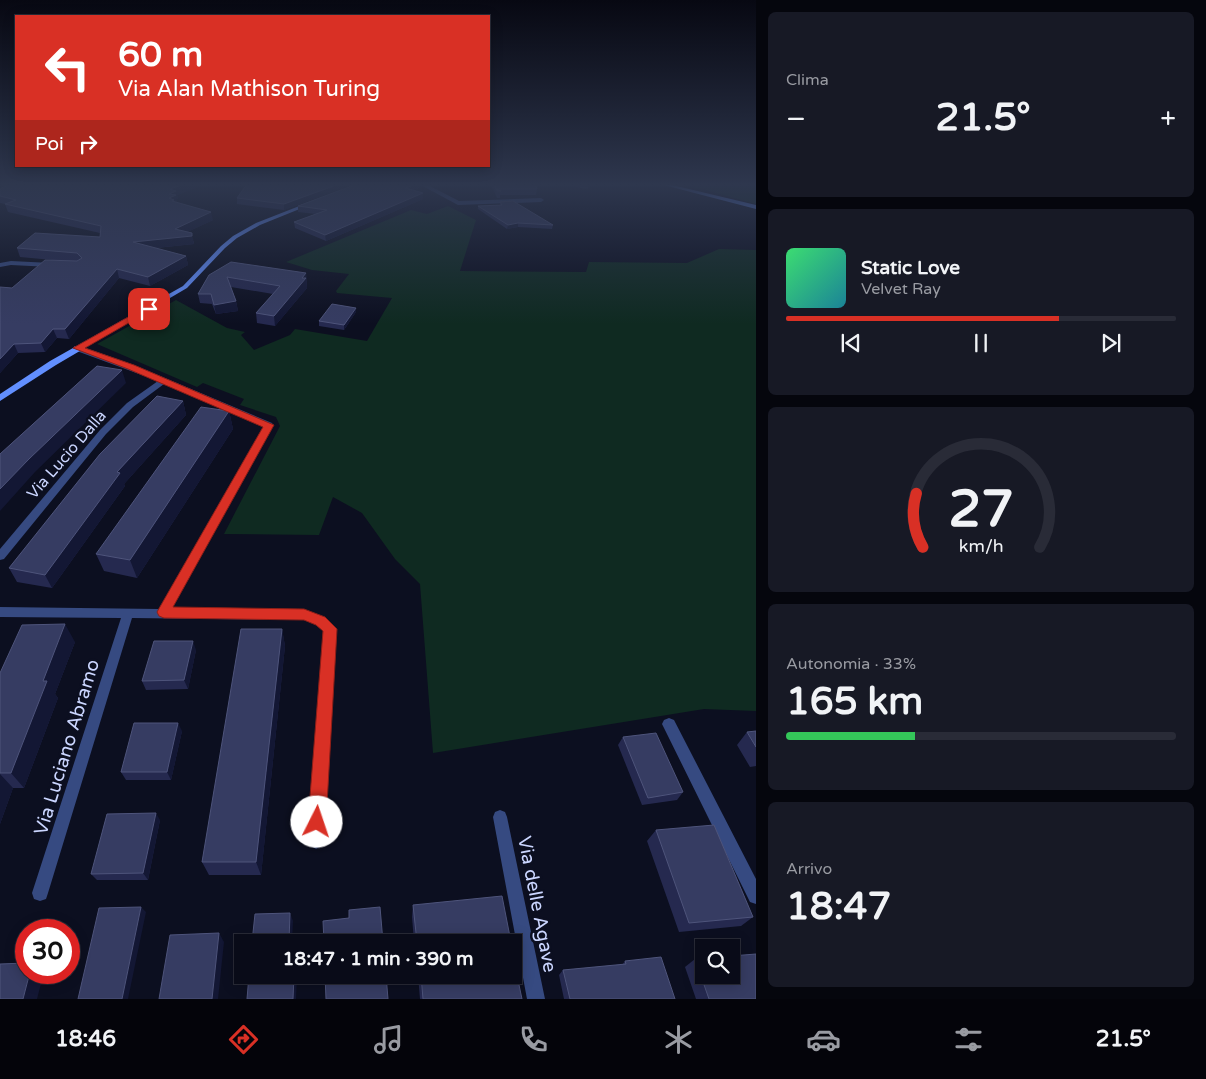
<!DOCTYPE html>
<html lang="it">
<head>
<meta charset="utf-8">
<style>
  :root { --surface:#090b18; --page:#171925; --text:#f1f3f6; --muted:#999ba2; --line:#292b37; --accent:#d93025 }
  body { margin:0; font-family:"Varela Round",sans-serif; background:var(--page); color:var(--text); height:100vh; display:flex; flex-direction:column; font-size:19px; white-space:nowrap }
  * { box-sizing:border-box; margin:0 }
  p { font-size:16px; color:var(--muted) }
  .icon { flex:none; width:28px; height:28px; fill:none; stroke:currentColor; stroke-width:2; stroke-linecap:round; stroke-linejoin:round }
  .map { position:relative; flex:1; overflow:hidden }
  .details { display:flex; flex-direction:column; gap:12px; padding:12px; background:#05060d; width:450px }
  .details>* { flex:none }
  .guide { position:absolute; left:15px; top:15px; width:475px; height:152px; border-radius:0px; box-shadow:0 2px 12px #0003,0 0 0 1px var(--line); background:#d93025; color:#fff; overflow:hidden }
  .tools { position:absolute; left:695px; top:939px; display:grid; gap:10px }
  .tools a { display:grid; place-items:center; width:45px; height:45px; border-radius:0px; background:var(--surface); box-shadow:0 2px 12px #0003,0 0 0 1px var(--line); font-size:25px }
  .speed { position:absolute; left:15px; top:919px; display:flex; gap:10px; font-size:25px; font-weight:700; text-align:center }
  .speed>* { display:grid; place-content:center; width:65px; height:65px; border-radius:50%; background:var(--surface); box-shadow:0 2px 12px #0003,0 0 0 1px var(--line); line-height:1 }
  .speed .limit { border:8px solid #d22; background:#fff; color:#111 }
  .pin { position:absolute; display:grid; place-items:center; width:42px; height:42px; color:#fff; margin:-21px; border-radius:10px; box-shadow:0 2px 8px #0006 }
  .me { position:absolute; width:55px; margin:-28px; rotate:4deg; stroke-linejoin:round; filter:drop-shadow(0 0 4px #0008) }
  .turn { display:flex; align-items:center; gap:18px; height:105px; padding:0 20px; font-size:22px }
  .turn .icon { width:65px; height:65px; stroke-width:2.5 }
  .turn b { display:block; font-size:35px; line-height:42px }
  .then { display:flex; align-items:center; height:48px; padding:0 20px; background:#0003; gap:10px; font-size:19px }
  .big { font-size:38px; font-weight:700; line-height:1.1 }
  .details .tile { flex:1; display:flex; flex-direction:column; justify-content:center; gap:8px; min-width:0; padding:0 18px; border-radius:8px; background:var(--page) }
  .details .dial { align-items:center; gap:0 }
  .dial svg { height:130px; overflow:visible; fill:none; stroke:var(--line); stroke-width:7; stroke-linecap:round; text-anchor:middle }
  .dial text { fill:var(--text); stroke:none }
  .song { display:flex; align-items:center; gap:15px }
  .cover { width:60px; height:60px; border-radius:8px; background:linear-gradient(135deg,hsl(140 70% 55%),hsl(190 70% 35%)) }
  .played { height:5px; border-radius:2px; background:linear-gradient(90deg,var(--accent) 70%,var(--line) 70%) }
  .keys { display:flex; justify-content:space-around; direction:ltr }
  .heat { display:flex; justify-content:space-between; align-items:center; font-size:28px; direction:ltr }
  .charge { height:8px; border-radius:4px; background:linear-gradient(90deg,#34c759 33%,var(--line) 0) }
  .trip { position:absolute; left:234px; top:934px; width:288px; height:50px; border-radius:0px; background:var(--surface); box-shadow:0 2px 12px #0003,0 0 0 1px var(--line); font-weight:700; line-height:50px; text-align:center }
  .menu { display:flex; height:80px; justify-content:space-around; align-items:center; background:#04040a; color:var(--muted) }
  .menu .icon { width:35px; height:35px }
  .menu .on { color:var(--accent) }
  .menu b { font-size:22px; color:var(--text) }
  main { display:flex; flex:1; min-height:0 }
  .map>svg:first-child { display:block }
  .green { fill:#0f2a21 }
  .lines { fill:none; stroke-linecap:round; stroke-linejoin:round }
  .street { fill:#364a81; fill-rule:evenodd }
  .secondary { fill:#628fff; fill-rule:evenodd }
  .wall { fill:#25294f }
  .shaded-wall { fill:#131734 }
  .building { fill:#363c62; stroke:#4e547b }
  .route { fill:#d93025; stroke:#8d1f18 }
  .labels { text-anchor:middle; stroke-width:5; stroke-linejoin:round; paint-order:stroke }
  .street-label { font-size:16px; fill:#cbd6ff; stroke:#0c0f20 }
  .near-street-label { font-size:19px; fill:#cbd6ff; stroke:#0c0f20 }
</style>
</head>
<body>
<main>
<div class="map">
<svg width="756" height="999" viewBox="0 0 756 999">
  <rect width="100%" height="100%" fill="#0c0f20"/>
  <path class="green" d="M674,184h82v20l-51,-14z
    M448,206l28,14 -16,51 126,1 3,-10 98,1 32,-14 37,1v461l-52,-2 -271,44 -13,-169 -25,-25 -33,-46 -29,-16 -14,38 -95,-1 56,-108 -4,-9 -36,-12 4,-6 -41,-16 -6,4 -100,-43 79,-44 51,28 18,4 -4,3 13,15 36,-15 5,-6 72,12 25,-43 -55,-5 -1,-2 13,-17 -37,-4 -26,-8 125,-52 16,4z"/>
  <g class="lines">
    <path class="street" d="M419,184h7l33,17 82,-3 3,2 -3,2 -83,3z
      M11,261l40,2 3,2 -3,2 -40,-2 -11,2v-4z
      M74,346h6l54,19 138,58 1,2 -102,184 133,1c11,4 26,8 32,19l-12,212 -3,5 -5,3 -5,-3 -3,-5 16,-210 -8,-7 -12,-4 -172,-2 -84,275 -2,6 -6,2 -6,-2 -2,-6 89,-275 -121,-1v-10l159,2 105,-183 -100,-42 -31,23 -27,27 -102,125 -4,1v-11l100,-119 27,-27 31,-22 -84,-31z
      M669,718l5,2 82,159v25l-6,-2 -86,-174 -2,-4 2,-4z
      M500,810l5,2 2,5 38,182h-18l-34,-182 2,-5z"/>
    <path class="secondary" d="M660,184h8l88,21v4z
      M307,203l5,1 -52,21 -23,13 -12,10 -38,40 -131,77 -56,36v-7l50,-33 133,-75 38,-40 12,-10 23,-13z"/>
  </g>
  <path class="wall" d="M36,184l161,3 -20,8 1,4h-2l1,4 36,17 -26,12 7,10v2l-38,4 30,8 2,9 -38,21 -31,-8 -50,61 -12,-1 -12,14 -27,1 -18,20v-86l12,1 51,-27 -43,-4 -3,-9 83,-11v-4l-92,-21 -3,-8 -5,-1v-14z
    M353,184l-69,26 -47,-6v-6z
    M357,184h64v3l-8,3 10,9 -97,42 -31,-13 -1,-6 22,-8 -18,-2v-6z
    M491,184h44l2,5 -1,6h-36v3h-3z
    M559,184h30l-1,5z
    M500,202l53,23 -1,4 -34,-2 -11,2 -29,-20v-3l22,-1z
    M306,273l1,15 -32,38 -18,-3 -1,-10 17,-19 -42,-7 5,14 2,10 -22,3 -4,-10 -12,-1 -2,-9 11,-19z
    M356,312l-12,18 -25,-4v-5z
    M183,401l3,14 -62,69 1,2 -73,102 -35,-6 -8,-14z
    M229,411l4,18 -96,149 -33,-7 -8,-17z
    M282,629l3,17 -24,229h-52l-7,-13z
    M75,642l-20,52 3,4 -34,90h-11l-13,36v-151z
    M196,650l-8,39 -42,1 -4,-9z
    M182,731l-11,49h-45l-5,-8z
    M756,731v35l-6,1 -13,-22 10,-13z
    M623,737l60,55 -6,8 -35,5 -24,-60z
    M160,820l-12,60h-51l-6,-6z
    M656,830l97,87 -12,9 -62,6 -32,-91z
    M413,905l98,37h-97l-2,-25z
    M695,959l61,40h-60l-11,-32z
    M625,961l50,38h-111l-5,-24 4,-5 59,-5z
    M418,975h94l10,24h-102z"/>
  <path class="shaded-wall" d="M184,184h12l1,3 -20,8 1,4h-2l1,4 -7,3 -1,-12 1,-5z
    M339,184h14l-69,26v-6z
    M416,184h5v3l-15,6v-5z
    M423,193v6l-97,42 -1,-6z
    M211,212l2,8 -36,17 15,-4 2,11 -59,6 -2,-8 42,-13z
    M518,223v4l-11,2 1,-4z
    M186,256l2,9 -38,21 -2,-9z
    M117,269l2,9 -50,61 -4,-10z
    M306,273l1,15 -32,38 -1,-10z
    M236,301l2,10 -22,3 -2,-9z
    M356,308v4l-12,18v-5z
    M53,329l4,9 -12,14 -4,-9z
    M14,344l4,9 -18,20v-14z
    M122,370l4,13 -91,89 -35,39v-22l29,-30z
    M183,401l3,14 -62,69 1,2 -73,102 -7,-13 72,-103z
    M229,411l4,18 -96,149 -7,-18z
    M65,624l10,18 -20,52 3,4 -34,90 -13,-15 32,-92z
    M282,629l3,17 -24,229 -5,-13z
    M193,641l3,9 -8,39 -4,-9z
    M178,723l4,8 -11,49 -4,-8z
    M0,774l13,14 -13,36z
    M156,813l4,7 -12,60 -5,-7z
    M141,907l5,5 -18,87h-6z
    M290,913l3,8 -1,21h-3z
    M219,933l5,9 -6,57h-6z
    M30,972h14l-7,27h-14z
    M294,975h3l-1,24h-3z"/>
  <path class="building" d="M9,184h175l-14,5 6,2 -7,3 7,1 -7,3 5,2 -2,1 39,11 -36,17 17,4v3l-59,6 53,14 -38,21 -31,-8 -52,60h-12l-12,14 -27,1 -14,15v-72l12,1 33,-28 32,1 5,-3 -5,-5 -60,-5 18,-15 65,4 1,-11 -96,-22 11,-4 -16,-4v-7z
    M247,184h92l-55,20 -47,-6z
    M357,184h59l-10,4 17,5 -98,42 -31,-13 33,-12 -29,-4z
    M494,184h41l2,5h-40l4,2h-4z
    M513,201l40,24 -35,-2 -10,2 -30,-19 24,-1 -2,-3z
    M231,262l75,11 -4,5h4l-32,38 -18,-3 24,-27 -53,-9 9,24 -22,4 -3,-11h-13l11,-19z
    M332,304l24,4 -12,17 -25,-4z
    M97,366l25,4 -93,89 -29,30v-35z
    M157,396l26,5 -66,71 3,1 -75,102 -36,-7 91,-114z
    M201,407l28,4 -99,149 -34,-6z
    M65,624l-22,57h4l-36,92h-11v-100l22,-48z
    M241,629h41l-26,233h-54z
    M154,641h39l-9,39 -42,1z
    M134,723h44l-11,49h-46z
    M756,731v16l-9,-15z
    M656,733l27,59 -35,6 -25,-61z
    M156,813l-13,60 -52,1 16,-60z
    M714,825l39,92 -64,6 -33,-93z
    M502,896l9,46h-94l-4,-37z
    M141,907l-19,92h-44l21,-91z
    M380,907l3,35h-59l-1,-21 26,-3v-8z
    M290,913l-1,29h-37l3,-28z
    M219,933l-7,66h-53l11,-64z
    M512,952l10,47h-99l-2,-24h91z
    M756,954v45h-47l-14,-40 9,-1v17h27v-19z
    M661,957l14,42h-105l-7,-29 63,-6 -1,-3z
    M26,963v9h4l-7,27h-23v-35z
    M249,975h45l-1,24h-46z
    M325,975h61l2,24h-62z"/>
  <linearGradient id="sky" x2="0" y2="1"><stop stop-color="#070812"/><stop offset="0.57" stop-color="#2e374e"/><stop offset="1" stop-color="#2e374e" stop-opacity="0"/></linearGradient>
  <rect width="756" height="324" fill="url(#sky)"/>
  <path class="route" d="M146,307l7,2 -68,39 49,17 140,60 -101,182 131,2 21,8 12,12 -11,193 -3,6 -6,2 -6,-2 -3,-6 15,-191 -7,-6 -12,-5 -140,-2 -5,-2 -2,-4 106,-185 -135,-58 -55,-21z"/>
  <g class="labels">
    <g class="street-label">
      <text transform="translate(66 454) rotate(-49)" y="6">Via Lucio Dalla</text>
    </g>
    <g class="near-street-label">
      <text transform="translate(66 747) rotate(-73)" y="7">Via Luciano Abramo</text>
      <text transform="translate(538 904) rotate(79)" y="7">Via delle Agave</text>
    </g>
  </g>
</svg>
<div class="tools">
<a><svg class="icon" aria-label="search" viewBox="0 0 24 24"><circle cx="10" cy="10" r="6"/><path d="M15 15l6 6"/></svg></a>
</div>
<div class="speed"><div class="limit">30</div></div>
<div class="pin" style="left:149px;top:309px;background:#d93025"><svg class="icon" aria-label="arrive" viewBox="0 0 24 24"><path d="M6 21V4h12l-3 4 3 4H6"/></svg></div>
<svg class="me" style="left:317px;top:822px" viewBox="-20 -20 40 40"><circle r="19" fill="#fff"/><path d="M0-13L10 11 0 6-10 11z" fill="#d93025"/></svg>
<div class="trip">18:47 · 1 min · 390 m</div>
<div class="guide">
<div class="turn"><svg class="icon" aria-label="left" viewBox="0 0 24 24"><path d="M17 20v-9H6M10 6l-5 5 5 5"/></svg><div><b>60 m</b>Via Alan Mathison Turing</div></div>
<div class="then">Poi<svg class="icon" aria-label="right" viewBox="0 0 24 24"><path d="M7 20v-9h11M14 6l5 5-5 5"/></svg></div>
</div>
</div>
<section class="details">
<div class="tile"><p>Clima</p>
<div class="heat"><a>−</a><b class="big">21.5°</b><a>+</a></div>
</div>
<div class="tile">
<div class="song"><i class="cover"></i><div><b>Static Love</b><p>Velvet Ray</p></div></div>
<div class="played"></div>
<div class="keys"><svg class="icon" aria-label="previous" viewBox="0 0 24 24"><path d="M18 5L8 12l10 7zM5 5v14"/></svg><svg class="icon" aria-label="pause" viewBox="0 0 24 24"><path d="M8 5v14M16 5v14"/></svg><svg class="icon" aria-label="next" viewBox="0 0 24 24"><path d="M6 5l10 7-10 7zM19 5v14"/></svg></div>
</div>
<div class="tile dial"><svg viewBox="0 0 100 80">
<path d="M14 69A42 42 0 1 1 86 69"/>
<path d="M14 69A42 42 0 0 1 10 36" stroke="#d93025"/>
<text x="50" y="56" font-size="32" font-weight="700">27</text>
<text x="50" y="72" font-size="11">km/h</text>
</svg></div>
<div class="tile"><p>Autonomia · 33%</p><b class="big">165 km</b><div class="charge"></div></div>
<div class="tile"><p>Arrivo</p><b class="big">18:47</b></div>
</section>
</main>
<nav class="menu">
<b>18:46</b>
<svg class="icon on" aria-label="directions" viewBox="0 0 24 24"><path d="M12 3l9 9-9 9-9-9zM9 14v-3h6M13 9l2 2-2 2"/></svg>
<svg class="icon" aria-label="music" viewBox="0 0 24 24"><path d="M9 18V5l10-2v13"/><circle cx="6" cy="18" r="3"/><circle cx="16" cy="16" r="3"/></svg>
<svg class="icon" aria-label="phone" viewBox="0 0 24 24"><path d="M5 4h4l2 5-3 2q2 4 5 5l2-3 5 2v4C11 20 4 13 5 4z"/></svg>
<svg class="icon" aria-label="climate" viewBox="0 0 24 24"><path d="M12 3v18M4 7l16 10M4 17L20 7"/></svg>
<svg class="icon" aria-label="car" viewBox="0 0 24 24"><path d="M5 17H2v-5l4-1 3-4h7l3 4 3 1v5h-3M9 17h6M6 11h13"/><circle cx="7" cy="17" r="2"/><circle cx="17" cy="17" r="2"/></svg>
<svg class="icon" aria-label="filters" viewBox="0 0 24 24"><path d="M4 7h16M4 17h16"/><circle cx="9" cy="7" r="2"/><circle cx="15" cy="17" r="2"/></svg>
<b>21.5°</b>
</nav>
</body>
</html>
